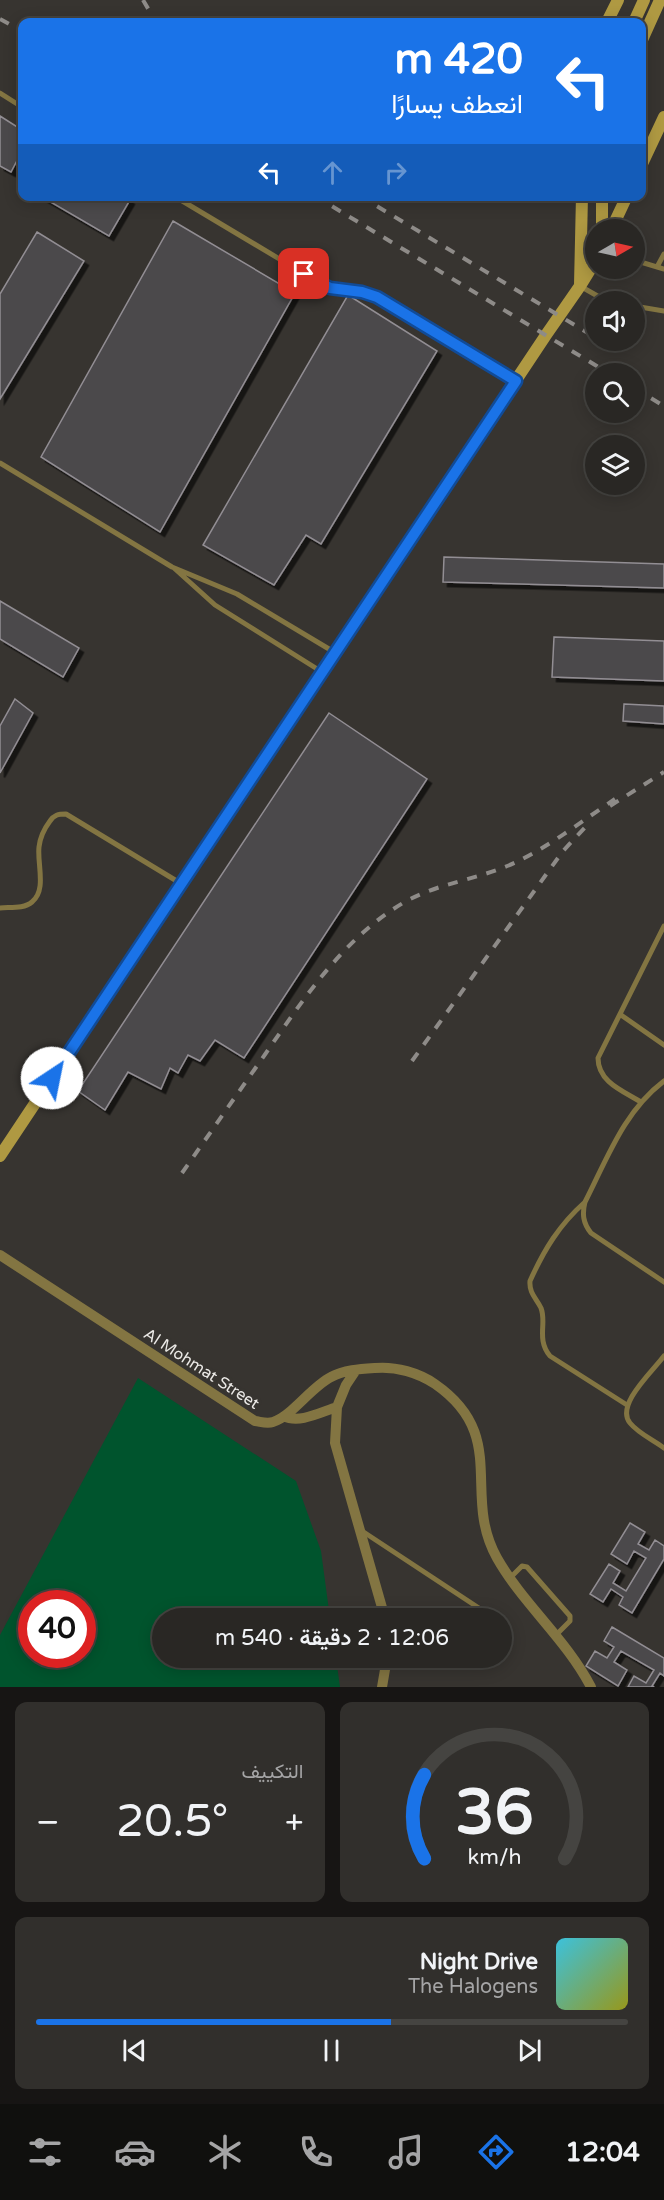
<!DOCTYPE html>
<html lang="ar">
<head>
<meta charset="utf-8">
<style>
  :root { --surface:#292724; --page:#312f2c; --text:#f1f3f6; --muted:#a5a5a6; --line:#454441; --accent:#1a73e8 }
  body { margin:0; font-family:"Varela Round",Vazirmatn,sans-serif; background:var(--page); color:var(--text); direction:rtl; height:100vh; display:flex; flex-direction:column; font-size:22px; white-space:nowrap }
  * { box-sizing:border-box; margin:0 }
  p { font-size:20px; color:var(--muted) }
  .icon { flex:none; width:33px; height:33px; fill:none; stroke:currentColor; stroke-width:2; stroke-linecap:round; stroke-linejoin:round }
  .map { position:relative; height:1687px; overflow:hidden; direction:ltr }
  .details { display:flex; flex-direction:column; gap:15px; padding:15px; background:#171514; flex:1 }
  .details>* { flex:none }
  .banner { position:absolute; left:18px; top:18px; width:628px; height:183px; border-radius:12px; box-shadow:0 3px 15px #0003,0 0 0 2px var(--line); direction:rtl; background:#1a73e8; color:#fff; overflow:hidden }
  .needle { width:39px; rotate:81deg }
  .tools { position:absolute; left:585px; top:219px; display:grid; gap:12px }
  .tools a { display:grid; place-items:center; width:60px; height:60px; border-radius:50%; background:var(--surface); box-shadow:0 3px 15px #0003,0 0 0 2px var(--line); font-size:30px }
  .speed { position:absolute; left:18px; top:1590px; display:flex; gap:12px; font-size:30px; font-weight:700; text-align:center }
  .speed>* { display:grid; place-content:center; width:78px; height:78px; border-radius:50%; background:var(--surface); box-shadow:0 3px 15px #0003,0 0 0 2px var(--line); line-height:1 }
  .speed .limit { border:9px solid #d22; background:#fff; color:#111 }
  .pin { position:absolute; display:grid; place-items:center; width:51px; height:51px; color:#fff; margin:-26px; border-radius:12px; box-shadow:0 3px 9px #0006 }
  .me { position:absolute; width:66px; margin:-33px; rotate:34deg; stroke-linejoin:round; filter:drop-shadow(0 0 4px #0008) }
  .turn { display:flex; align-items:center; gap:21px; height:126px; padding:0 24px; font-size:27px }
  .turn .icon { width:78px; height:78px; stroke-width:2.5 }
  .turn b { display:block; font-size:42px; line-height:51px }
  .lanes { display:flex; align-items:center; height:57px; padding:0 24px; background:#0003; justify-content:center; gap:30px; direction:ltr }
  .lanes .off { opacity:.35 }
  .big { font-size:45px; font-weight:600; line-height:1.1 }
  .details .tile { flex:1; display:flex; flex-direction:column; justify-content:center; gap:9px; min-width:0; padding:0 21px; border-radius:12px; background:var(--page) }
  .details .dial { align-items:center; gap:0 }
  .dial svg { height:156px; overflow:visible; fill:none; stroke:var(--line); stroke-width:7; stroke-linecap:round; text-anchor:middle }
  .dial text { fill:var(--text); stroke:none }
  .song { display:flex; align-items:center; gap:18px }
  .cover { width:72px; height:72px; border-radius:9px; background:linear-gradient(135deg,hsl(190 70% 55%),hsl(60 70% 35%)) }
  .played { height:6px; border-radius:3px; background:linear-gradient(90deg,var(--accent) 60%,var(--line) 60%) }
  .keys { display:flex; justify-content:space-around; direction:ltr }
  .heat { display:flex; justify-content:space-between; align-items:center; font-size:33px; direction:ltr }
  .details .tiles { flex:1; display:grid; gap:15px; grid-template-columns:1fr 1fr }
  .tile:last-child { grid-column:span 2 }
  .trip { position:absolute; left:152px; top:1608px; width:360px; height:60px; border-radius:30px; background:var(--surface); box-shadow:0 3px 15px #0003,0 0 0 2px var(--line); font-weight:600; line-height:60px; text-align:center; direction:rtl }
  .tabs { display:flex; height:96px; justify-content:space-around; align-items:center; background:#10100e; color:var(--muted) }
  .tabs .icon { width:42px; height:42px }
  .tabs .active { color:var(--accent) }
  .tabs b { font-size:27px; color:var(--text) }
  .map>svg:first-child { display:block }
  .green { fill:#00542d; fill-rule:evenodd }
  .building { fill:#4b484c; stroke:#928e93; stroke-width:1.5; filter:url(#shadow) }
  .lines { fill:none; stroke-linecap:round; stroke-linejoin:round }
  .lane { stroke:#837542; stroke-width:5 }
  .street { stroke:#837542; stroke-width:10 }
  .secondary { stroke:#af9942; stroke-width:12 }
  .rail { stroke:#8e8b88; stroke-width:4; stroke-dasharray:10 10; stroke-linecap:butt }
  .route-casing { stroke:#114b97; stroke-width:15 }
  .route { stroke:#1a73e8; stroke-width:10 }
  .labels { text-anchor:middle; stroke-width:6; stroke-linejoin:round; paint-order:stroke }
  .street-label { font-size:16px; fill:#ebe9e6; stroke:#373430 }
</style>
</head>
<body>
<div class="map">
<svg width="664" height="1687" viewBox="0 0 664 1687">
  <defs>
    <filter id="shadow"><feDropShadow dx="4.5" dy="4.5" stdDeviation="0" flood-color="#0009"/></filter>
  </defs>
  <rect width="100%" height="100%" fill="#373430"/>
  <path class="green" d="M138,1378l158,103 25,70 9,67h-168v40h174l4,29h-340v-52zM32,1604h50v50h-50z"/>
  <path class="building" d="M0,116l22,14v21l-11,21 -11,-6z
    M125,196l5,4 -21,36 -67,-39z
    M173,221l122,72 -135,239 -119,-75z
    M37,232l47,29 -84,138v-105z
    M348,295l89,56 -116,193 -15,-9 -32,50 -71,-40z
    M444,557l220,7v24l-221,-6z
    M0,601l79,47 -16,29 -63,-38z
    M554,637l110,4v40l-112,-4z
    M15,699l18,14 -33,60v-47z
    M624,704l40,2v18l-41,-3z
    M329,713l98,66 -183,279 -29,-18 -15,21 -12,-6 -10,18 -8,-5 -9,21 -33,-17 -23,38 -27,-19z
    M630,1523l15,9 -7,12 11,6 6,-10 9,6v13l-32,54 -13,-8 4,-8 -12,-8 -8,13 -13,-8 19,-30 11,7 -7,12 13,8 20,-33 -12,-7 -7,13 -16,-10z
    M612,1627l52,31v18l-4,-3 -8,13 2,1h-26l6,-11 12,7 8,-13 -33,-19 -7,11 13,8 -9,16 -32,-20 9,-15 12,7 7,-11 -10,-6z"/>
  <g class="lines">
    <path class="lane" d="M0,93l22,14
      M174,196l149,89c20,8 41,5 61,16l132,80
      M634,260l30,9
      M657,267l7,-13
      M580,286l28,16
      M634,306l30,5
      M0,463l172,104 65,27 97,58
      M174,568l41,37 107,67
      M0,908c10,-1 24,1 32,-6 15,-12 5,-38 7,-55 1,-9 5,-18 11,-26 4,-6 8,-7 16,-7l114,69
      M621,1015l43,30
      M664,1081c-40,30 -57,78 -79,121 -3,12 -2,21 6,31l73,49
      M641,1102c-18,-11 -43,-20 -43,-44l66,-132
      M585,1202c-26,23 -41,48 -55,79 -1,12 6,17 11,27 6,15 -5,31 9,48l77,49
      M664,1356c-11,15 -49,49 -34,67 8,10 23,17 34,25
      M362,1531l132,87
      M510,1578l12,-12 5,1 43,49v5l-14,14"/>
    <path class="street" d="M0,1255l255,166c7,1 12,3 18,1 18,-5 38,-35 58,-45 13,-7 29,-8 44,-9 21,-2 44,5 60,16 75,52 26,110 62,174 26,46 69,81 94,129
      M356,1370l-10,15 -9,22 -2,36 50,175
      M284,1416c15,8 37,-4 53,-9
      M382,1687l5,-29"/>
    <path class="secondary" d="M607,22l11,-22
      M634,22l10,-22
      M642,40l18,-40
      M642,164l22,-47
      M602,230v-34
      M611,230l16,-34
      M580,285l2,-89
      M0,1156l546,-821 34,-49 16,-26"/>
    <path class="rail" d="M143,0l13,22
      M0,19l22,12
      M315,196l295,178
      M360,196l228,137
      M634,388l30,18
      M610,806l54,-34
      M412,1061l151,-210 28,-30
      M182,1173c28,-40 56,-80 84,-120 38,-55 78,-115 137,-150 33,-19 66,-22 99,-35 36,-13 80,-47 113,-69"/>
  </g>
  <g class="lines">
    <g class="route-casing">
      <path id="route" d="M52,1078l464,-697 -139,-84 -15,-5 -32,-4 -26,-14"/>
    </g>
    <use href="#route" class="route"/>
  </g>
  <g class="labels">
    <g class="street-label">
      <text transform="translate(202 1368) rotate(33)" y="6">Al Mohmat Street</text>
    </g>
  </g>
</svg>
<div class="tools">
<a><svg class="needle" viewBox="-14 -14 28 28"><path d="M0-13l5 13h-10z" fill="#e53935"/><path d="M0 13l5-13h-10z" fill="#a5a5a6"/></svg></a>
<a><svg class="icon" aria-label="sound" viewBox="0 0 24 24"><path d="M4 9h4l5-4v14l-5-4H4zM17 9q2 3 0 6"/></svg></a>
<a><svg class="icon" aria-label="search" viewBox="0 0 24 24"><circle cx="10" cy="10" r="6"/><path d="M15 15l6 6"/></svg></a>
<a><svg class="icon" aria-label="layers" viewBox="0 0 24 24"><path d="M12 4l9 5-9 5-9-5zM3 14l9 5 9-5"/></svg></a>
</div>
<div class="speed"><div class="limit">40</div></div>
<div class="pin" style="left:304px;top:274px;background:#d93025"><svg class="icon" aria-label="arrive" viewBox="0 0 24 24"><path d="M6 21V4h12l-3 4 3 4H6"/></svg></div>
<svg class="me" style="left:52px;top:1078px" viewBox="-20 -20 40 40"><circle r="19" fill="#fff"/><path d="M0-13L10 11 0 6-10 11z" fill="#1a73e8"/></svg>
<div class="trip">12:06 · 2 دقيقة · 540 m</div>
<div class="banner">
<div class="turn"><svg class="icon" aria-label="left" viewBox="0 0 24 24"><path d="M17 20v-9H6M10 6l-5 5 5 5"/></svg><div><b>420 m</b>انعطف يسارًا</div></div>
<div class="lanes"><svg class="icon" aria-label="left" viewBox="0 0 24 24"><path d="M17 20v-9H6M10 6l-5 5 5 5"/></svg><svg class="icon off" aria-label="ahead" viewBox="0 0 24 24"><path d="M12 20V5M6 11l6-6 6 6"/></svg><svg class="icon off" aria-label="right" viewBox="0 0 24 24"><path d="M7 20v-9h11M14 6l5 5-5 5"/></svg></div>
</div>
</div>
<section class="details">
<div class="tiles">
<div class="tile dial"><svg viewBox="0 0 100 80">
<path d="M14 69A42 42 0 1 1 86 69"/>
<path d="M14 69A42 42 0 0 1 14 26" stroke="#1a73e8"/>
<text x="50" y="56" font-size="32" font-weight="700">36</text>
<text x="50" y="72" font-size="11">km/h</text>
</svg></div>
<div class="tile"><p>التكييف</p>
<div class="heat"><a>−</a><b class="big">20.5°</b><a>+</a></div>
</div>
<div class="tile">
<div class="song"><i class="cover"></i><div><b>Night Drive</b><p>The Halogens</p></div></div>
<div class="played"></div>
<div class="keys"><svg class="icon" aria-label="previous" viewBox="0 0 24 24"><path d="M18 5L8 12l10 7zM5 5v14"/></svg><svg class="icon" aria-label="pause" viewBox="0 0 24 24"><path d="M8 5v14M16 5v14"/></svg><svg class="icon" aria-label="next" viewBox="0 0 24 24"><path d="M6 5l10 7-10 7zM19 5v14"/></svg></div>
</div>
</div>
</section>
<nav class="tabs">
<b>12:04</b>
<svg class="icon active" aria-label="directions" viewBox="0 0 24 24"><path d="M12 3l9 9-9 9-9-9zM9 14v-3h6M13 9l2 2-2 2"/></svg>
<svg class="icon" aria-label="music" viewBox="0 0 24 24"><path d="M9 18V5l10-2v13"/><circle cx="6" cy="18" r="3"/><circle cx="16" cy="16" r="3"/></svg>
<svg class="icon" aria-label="phone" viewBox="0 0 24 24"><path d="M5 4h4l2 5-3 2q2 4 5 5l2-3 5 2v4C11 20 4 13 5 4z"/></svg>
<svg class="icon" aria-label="climate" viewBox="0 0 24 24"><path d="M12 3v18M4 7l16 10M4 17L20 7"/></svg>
<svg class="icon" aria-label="car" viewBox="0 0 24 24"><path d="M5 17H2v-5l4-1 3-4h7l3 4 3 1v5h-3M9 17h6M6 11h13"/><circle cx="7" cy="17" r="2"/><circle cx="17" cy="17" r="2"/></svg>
<svg class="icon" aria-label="filters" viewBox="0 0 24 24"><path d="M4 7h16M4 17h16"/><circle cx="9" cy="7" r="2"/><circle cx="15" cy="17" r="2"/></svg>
</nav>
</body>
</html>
